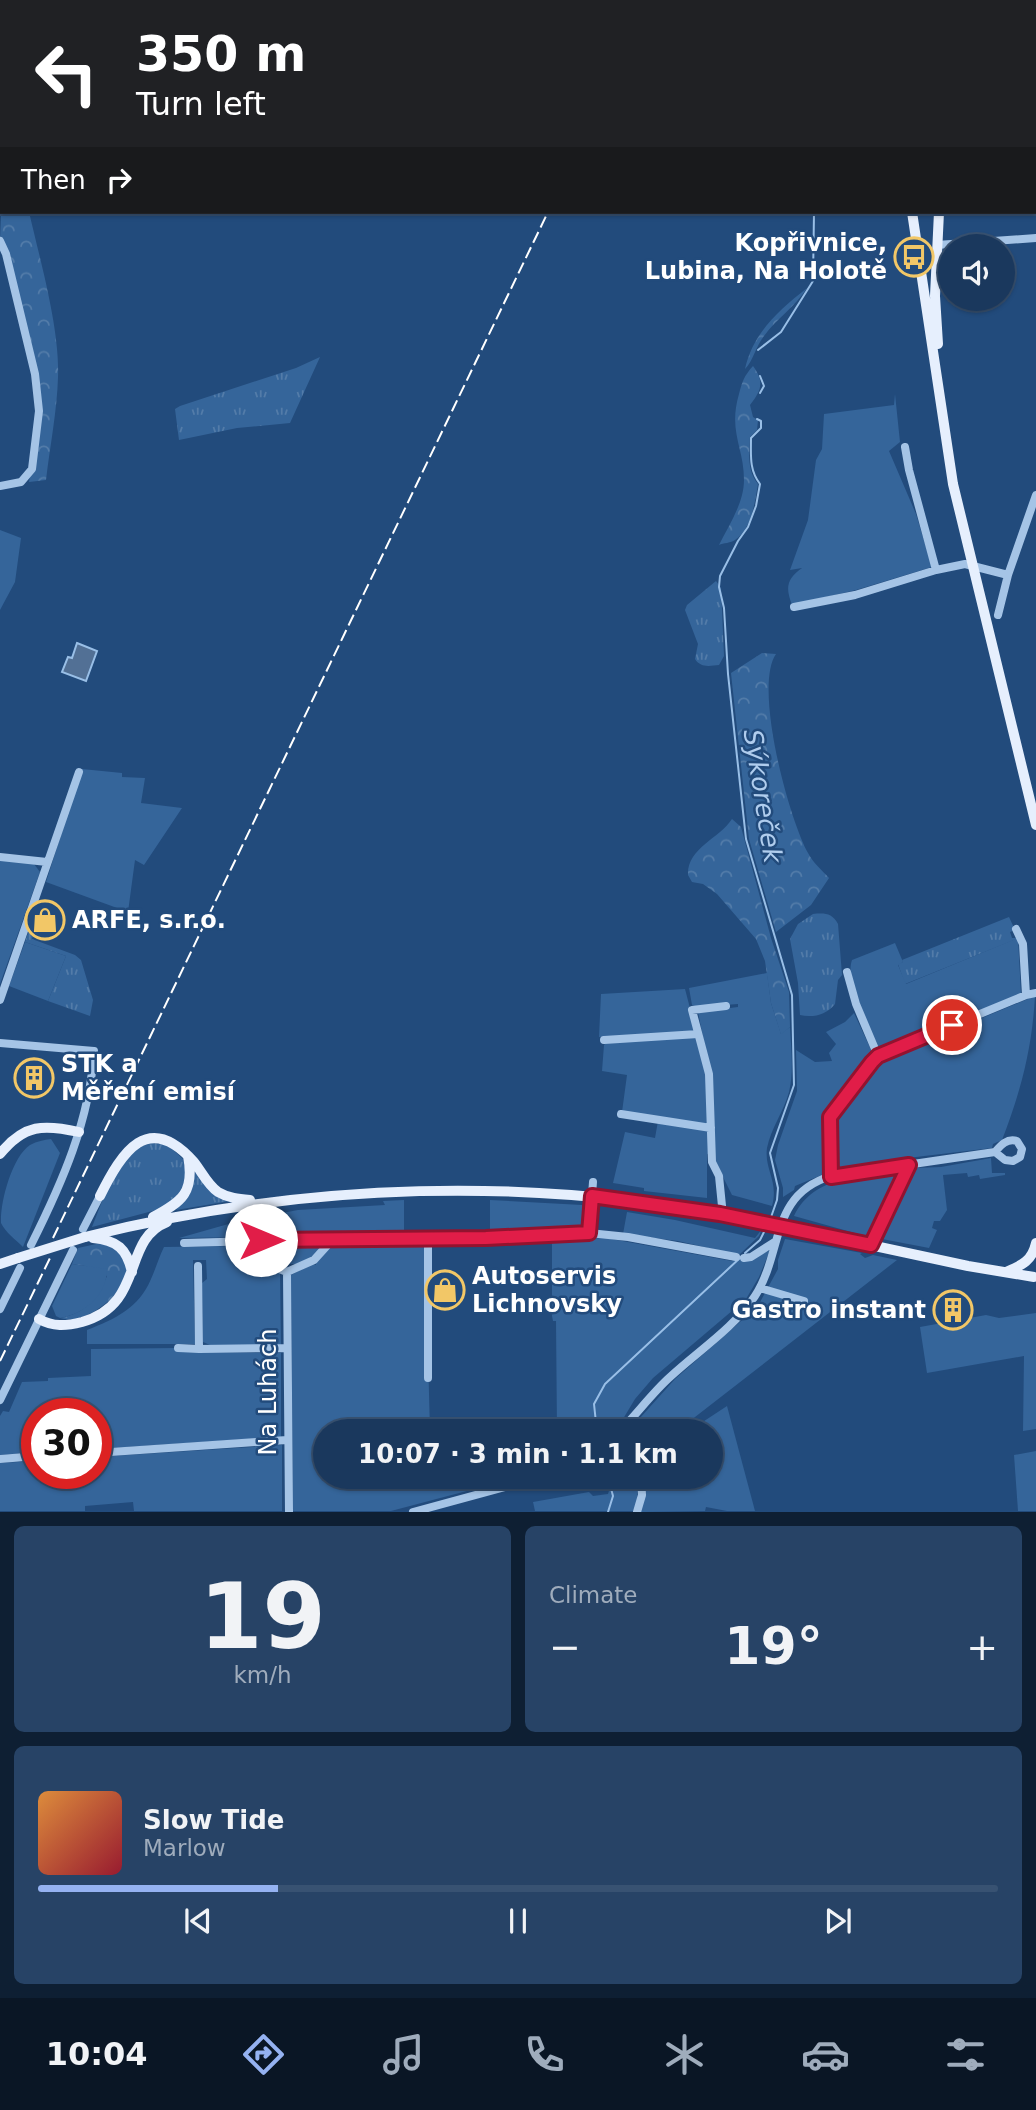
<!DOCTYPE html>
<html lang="en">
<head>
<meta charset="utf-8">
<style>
  :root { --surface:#1a385d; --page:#274366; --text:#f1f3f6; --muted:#9facbc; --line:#385272; --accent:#95b2f1 }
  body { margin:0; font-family:"DejaVu Sans",sans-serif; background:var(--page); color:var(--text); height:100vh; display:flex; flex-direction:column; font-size:26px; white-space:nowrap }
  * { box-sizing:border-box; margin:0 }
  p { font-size:23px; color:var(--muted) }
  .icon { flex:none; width:38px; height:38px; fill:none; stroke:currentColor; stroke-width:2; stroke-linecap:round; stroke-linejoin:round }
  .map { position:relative; height:1512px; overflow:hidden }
  .details { display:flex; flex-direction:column; gap:14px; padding:14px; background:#0e1f33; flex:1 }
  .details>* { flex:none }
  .hud { position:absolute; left:0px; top:0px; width:1036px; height:214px; box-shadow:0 2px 5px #0004,0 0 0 2px var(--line); background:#202124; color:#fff; overflow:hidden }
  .controls { position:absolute; left:938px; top:234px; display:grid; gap:14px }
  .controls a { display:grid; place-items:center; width:77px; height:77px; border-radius:50%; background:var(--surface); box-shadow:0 2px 5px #0004,0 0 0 2px var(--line); font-size:35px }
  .speed { position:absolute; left:21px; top:1398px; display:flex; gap:14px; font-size:35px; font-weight:700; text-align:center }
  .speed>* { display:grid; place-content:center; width:91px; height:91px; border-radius:50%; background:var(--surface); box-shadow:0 2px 5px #0004,0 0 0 2px var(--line); line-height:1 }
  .speed .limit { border:10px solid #d22; background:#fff; color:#111 }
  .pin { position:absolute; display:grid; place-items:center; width:60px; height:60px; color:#fff; margin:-30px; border:4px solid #fff; border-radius:50%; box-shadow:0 2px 7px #0007 }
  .me { position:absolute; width:77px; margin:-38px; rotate:90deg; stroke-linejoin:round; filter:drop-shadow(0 0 5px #0008) }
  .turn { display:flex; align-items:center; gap:24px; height:147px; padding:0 21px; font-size:32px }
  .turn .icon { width:91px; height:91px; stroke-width:2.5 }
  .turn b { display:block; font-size:49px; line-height:60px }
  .then { display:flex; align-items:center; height:66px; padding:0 21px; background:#0003; gap:14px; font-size:26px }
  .big { font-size:52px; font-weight:600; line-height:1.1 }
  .details .tile { flex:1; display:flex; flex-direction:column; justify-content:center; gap:10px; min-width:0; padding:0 24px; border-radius:10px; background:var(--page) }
  .details .dial { align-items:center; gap:0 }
  .dial b { font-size:91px; line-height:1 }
  .song { display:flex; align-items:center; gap:21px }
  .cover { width:84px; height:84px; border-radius:10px; background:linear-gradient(135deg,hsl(30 70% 55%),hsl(350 70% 35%)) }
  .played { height:7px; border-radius:4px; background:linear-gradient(90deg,var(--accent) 25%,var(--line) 25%) }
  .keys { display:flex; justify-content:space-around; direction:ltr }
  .heat { display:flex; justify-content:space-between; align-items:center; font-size:38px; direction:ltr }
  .details .tiles { flex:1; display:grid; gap:14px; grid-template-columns:1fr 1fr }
  .tile:last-child { grid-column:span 2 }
  .trip { position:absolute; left:313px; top:1419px; width:410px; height:70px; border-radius:35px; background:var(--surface); box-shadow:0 2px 5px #0004,0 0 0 2px var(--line); font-weight:600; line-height:70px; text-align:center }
  .menu { display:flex; height:112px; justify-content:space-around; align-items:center; background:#0a1625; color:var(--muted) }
  .menu .icon { width:49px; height:49px }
  .menu .selected { color:var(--accent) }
  .menu b { font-size:32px; color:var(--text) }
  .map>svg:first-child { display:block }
  .grass { fill:url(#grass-tufts) }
  .forest { fill:url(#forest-crowns) }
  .garden { fill:#35659a }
  .water { fill:#527095; stroke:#99bfe7; stroke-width:2 }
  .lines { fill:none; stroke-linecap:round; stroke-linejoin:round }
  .stream { stroke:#99bfe7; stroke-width:2 }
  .minor { stroke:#a5c4e6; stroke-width:8 }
  .major { stroke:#e6effd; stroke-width:10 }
  .rail { stroke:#fff; stroke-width:2; stroke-dasharray:12 5; stroke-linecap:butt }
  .major-bridge { stroke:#e6effd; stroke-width:10 }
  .route-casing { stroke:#92132f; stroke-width:18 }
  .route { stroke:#e11d48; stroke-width:12 }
  .labels { text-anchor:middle; stroke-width:5; stroke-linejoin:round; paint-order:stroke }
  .poi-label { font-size:24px; font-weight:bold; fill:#fff; stroke:#224b7c; text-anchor:start }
  .street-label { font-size:24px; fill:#fff; stroke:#224b7c }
  .water-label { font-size:26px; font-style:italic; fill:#b0cdee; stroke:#224b7c }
</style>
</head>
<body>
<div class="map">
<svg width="1036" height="1512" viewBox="0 0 1036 1512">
  <defs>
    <pattern id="grass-tufts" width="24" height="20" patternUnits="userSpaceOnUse" patternTransform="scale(1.75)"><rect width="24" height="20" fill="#35659a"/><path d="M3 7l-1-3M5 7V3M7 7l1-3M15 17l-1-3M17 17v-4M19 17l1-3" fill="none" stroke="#537ca9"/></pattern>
    <pattern id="forest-crowns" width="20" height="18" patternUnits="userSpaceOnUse" patternTransform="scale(1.75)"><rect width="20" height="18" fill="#35659a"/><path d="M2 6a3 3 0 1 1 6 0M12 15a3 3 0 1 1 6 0" fill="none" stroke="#537ca9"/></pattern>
  </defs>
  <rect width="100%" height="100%" fill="#224b7c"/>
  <path class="grass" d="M320,357l-30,66 -53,5 -58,12 -4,-31 5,-3 116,-38z
    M716,581l5,7 3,68 -5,9c-10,1 -18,3 -24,-6l3,-15 -13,-34 2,-5z
    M813,914c12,-1 19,-1 25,10l4,51 -4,5 -3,24c-9,11 -22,14 -35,11l-2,-32 -8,-44 8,-15z
    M1009,917l6,13 -5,2 2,6h7l-114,46 -7,-20 5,-2 -1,-2z
    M31,923l5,2 -4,14 43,16 6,5 12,40 -3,16 -42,-15 18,-45 -41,-14z
    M151,1143l12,1 7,3 13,12 4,17 -7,19 -20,14 -68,18c12,-29 25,-75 59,-84z
    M195,1171l35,30 -54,9 15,-19z"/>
  <path class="forest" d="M2,191v21h27c11,48 31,117 29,165 -1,34 -8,69 -12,103l-17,2 12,-69 -41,-172z
    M807,288c-12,19 -30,30 -43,48 -8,10 -11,25 -19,33 8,-36 33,-58 62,-81z
    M753,366c12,16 8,25 -3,39l3,12 5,3 -1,10 -7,7c-1,17 -3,34 8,47 -3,17 -6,45 -23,56 -4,3 -12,3 -16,5 10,-20 25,-42 25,-65 0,-33 -16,-48 -5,-86 3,-12 5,-18 14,-28z
    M762,653l14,1c-23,33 13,165 32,199 5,10 14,17 21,25l-18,27 -35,27 -27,-93 -18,-166z
    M732,819l9,8 30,111 18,54 1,35 -9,8 -10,-32 -6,-42 -9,-22 -39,-45 -14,-10 -11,-2 -4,-7c-1,-27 31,-36 44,-56z
    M101,1243c6,0 9,3 15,6 36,23 -25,80 -56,69 26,-5 37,-19 47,-42l-22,-10 -13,-2 6,-16z"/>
  <path class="garden" d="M895,394l5,48 -11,9 27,63 16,53 -76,23 -64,15c-7,-18 -5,-26 10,-37l-12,2 18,-50 8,-60 6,-11 2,-35 70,-9z
    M0,530l21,8 -6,44 -15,28z
    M82,769l40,4v4l23,1 -4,25 41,5 -38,57 -9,-5 -7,52 -82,-30z
    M0,858l34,6 6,8 -40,112z
    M1018,938l3,56 -141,57c-10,-22 -36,-68 -28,-91l43,-17 8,19 -5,3 8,19z
    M25,942l41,14 -18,45 -39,-15z
    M767,973l4,30 10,31 9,-7c1,20 4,45 -1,65 -5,19 -18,36 -22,56 -3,22 12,33 5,58l-40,-11 -18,-36 -4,-86 -12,-61 40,-5v-3l-40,3 -6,-2 -3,-17z
    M685,989l11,42 -97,6 2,-43z
    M1035,996c-3,53 -14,95 -33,144l-9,4 -1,4 -93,11 -60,11 -3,-3 1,-53 39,-52z
    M854,1013l19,41 -44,60v58l-34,14 -1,4 -11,7v-9l-8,-28 3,-15 19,-54 -1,-41 19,12 17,-1 -3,-8 7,-9 -10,-12 19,-10z
    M694,1037l4,3 10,47 2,38 -88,-13 5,-37 -25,-4 2,-26 3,-3z
    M658,1121l49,8 3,26 -3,-1v44l-63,-7v-3l-31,-5 12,-51 30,6z
    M51,1139l9,14 -37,94c-7,-7 -18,-15 -22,-24 -1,-21 11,-66 29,-78 7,-4 14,-5 21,-6z
    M991,1158l1,15h13v2l-25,4 -1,-4 -11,2 -1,-4 -24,2 4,35 -7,11h-6l-2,7 5,2 -8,18 -47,-9 21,-51 12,-20 26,-1z
    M898,1172l2,6 -26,54 -5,5 -75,-21c20,-41 65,-39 104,-44z
    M404,1200v35l-225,3 60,-17 59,-11 87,-5 -2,-4z
    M490,1200l92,5 5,21 -4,7 -93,1z
    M627,1212l48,8 80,18 7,-9 -3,7 -20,19 -61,-14 -55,-7z
    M606,1238l126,23 3,-3 13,2 22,-10 -11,27 -13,22 -93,79 -18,21 -12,20 -4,-1 -18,13h-44l-1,-110h-3l-1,-5v-77z
    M785,1239l77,14 -2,1 5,4 8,-3 24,5 -220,171 -46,1v-4l44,-49 74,-65 4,1 25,-46v-9z
    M425,1241l5,190 -104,1v45h172l-1,6 -106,28h-98l-2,-236 21,-11 4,1v-4l17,-18z
    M248,1243h76l-6,10 -19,11h-26l-15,-6z
    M235,1246l25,20 20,6 1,73h-71l-7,-3 -1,-59 5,-4 -1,-19h-13l2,84h-108v-14c28,-11 52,-22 64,-51 5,-11 8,-22 13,-32z
    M72,1264l35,5c0,26 -22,45 -47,49l-4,-2 -4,-10z
    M1036,1313v116l-13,2 1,-75 -97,17 -7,-46 66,-12 13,3z
    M176,1348l1,4 104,1v84l-185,12v-35h-59v38l-37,3v-39l3,-5 6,1 13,-30 26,-1v-3l43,-2v-27z
    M727,1406l28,105h-28l-21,-4 -1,4 -65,1 5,-35h65v-45l-21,-1z
    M282,1445v66h-148l-1,-9 -48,4v5h-85v-48l37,-2v13h59v-17z
    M1036,1451v60h-18l-4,-56z
    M613,1477h26l-3,34h-101l-2,-9 56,-10 4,4 15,-2z"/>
  <path class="water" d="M77,643l20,8 -11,30 -24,-9 6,-15 4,1z"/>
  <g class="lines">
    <path class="stream" d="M782,0v2
      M0,111h2
      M758,350l23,-18 32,-51 1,-69
      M760,376l4,10 -4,7
      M757,419l4,2v7l-10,10c0,17 -2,32 9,46l-4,22 -8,21 -10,14 -18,35 -1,11 5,21 4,66 18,165 46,156 2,90 -24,68 8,35 -1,12 -7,20
      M745,1253l15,-13 6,-12
      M597,1432l-3,-28 11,-20 136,-127
      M608,1477l5,19 -5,16"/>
    <path class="minor" d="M0,241l6,13 29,120 4,37 -7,58 -11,13 -21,4
      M937,245l99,-7
      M905,447l4,23 27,100
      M794,607l61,-12 81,-25 29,-6 43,11
      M998,615l10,-40 28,-80
      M0,857l47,5
      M1016,929l7,15 3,51
      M847,972l9,32 22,52
      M0,1000l79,-228
      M604,1040l94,-6
      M0,1043l94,8c-4,69 -32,132 -63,194
      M621,1114l90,14
      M831,1176l-1,-59 48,-61 148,-61 10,-2
      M720,1214l2,-8 -3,-30 -7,-14 -3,-88 -17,-64 34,-4
      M83,1229l17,-33
      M589,1233l4,-51
      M428,1238v140
      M242,1241l16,20 29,11 27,-12 19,-21 153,-1 103,-5 39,4 108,20
      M184,1243l149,-4
      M871,1245l38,-80
      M744,1258l7,-1 25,-16
      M198,1266l1,83 87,-1
      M287,1272l2,240
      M760,1288l44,13
      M0,1309l20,-41
      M178,1348l21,1
      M0,1400l73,-150
      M619,1432c18,-18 33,-39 51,-55 28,-26 64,-49 85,-81 29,-45 14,-101 76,-120l164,-24c6,-7 12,-14 22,-11l5,8 -2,8 -7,4 -8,-1 -10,-8
      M96,1453l191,-13
      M0,1459l37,-3
      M413,1512l129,-35
      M637,1512l5,-17 -1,-18"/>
    <path class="major" d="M844,0v2
      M952,2v-2
      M912,212l41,272 83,341
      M938,344l-3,-48 4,-84
      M0,1154c24,-30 44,-30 79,-22
      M100,1196c22,-44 48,-86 94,-34 8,10 13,22 24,30 10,6 21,7 32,8
      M153,1217c29,-15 42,-25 35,-61
      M791,1228l177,38 66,11
      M85,1237c220,-55 448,-62 670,-16
      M93,1238c24,2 34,11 39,34
      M0,1264l18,-6
      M1006,1272c16,-7 26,-11 30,-29
      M39,1319c14,8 27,7 43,3 64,-18 39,-82 85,-100"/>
    <path class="rail" d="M649,2l1,-2
      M53,1238l495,-1026
      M0,1361l50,-103"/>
    <path class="major-bridge" d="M755,1221l36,7
      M18,1258l67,-21"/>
  </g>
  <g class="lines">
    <g class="route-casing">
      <path id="route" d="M261,1240l225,-2 103,-5 3,-37 128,18 151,31 38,-80 -78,12 -1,-60 42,-55 6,-6 74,-31"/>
    </g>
    <use href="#route" class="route"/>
  </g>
  <defs>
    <g id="bus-ring" transform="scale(2.0125)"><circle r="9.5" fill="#224b7c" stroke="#f2c767" stroke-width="1.5"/><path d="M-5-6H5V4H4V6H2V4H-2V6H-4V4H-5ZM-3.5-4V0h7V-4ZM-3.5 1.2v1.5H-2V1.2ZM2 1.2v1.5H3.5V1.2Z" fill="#f2c767"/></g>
    <g id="shop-ring" transform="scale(2.0125)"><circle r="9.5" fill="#224b7c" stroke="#f2c767" stroke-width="1.5"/><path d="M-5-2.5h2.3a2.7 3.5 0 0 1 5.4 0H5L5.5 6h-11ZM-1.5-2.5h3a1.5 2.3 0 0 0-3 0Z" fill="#f2c767"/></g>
    <g id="building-ring" transform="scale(2.0125)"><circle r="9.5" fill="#224b7c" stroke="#f2c767" stroke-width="1.5"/><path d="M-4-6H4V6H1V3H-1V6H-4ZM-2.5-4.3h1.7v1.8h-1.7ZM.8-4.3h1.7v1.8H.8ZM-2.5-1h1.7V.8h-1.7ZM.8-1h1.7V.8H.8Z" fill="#f2c767"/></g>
  </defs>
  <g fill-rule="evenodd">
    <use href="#bus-ring" x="914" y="257"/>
    <use href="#shop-ring" x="45" y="920"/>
    <use href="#building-ring" x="34" y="1078"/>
    <use href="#shop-ring" x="445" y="1290"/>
    <use href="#building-ring" x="953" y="1310"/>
  </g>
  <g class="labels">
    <g class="poi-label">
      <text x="887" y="251" text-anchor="end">Kopřivnice,<tspan x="887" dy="28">Lubina, Na Holotě</tspan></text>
      <text x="72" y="928">ARFE, s.r.o.</text>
      <text x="61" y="1072">STK a<tspan x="61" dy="28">Měření emisí</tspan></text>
      <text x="472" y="1284">Autoservis<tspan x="472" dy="28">Lichnovsky</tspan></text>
      <text x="926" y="1318" text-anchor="end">Gastro instant</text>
    </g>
    <g class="street-label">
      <text transform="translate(268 1392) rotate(-90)" y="8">Na Luhách</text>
    </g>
    <g class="water-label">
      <text transform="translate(763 796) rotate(81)" y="9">Sýkoreček</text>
    </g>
  </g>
</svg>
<div class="controls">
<a><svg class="icon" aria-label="sound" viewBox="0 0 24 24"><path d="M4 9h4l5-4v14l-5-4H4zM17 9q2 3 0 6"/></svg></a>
</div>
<div class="speed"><div class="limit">30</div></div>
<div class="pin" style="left:952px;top:1025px;background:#d93025"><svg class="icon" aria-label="arrive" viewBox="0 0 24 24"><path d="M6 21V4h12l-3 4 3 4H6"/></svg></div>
<svg class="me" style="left:261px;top:1240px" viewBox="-20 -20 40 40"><circle r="19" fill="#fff"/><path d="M0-13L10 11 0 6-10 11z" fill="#e11d48"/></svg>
<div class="trip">10:07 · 3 min · 1.1 km</div>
<div class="hud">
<div class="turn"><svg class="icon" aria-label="left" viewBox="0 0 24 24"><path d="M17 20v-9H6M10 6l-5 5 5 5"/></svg><div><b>350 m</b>Turn left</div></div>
<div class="then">Then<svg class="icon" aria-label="right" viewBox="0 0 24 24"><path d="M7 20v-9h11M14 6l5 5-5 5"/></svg></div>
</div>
</div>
<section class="details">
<div class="tiles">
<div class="tile dial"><b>19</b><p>km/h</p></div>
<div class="tile"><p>Climate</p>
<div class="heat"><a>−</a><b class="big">19°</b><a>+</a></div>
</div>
<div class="tile">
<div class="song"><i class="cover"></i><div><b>Slow Tide</b><p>Marlow</p></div></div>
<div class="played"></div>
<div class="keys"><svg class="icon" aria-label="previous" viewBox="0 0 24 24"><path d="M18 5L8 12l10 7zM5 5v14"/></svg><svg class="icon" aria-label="pause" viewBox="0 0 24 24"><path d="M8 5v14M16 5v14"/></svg><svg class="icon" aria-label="next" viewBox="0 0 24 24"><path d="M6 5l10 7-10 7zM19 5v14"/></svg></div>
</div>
</div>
</section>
<nav class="menu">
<b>10:04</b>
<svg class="icon selected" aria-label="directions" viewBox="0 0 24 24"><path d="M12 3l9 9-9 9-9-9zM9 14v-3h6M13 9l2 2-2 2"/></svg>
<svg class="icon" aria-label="music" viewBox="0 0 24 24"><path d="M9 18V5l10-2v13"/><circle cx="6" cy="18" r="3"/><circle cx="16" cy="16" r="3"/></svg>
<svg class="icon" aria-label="phone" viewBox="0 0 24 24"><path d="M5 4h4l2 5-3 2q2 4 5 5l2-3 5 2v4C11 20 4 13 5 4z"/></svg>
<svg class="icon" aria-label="climate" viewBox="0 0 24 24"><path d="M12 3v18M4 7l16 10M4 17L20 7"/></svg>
<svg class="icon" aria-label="car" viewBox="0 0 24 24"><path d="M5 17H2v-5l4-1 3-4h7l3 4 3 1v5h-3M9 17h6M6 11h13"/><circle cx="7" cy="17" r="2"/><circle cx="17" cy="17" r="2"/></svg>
<svg class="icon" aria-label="filters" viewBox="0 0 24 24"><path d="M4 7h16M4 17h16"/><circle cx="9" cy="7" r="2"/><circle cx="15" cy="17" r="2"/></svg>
</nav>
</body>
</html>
